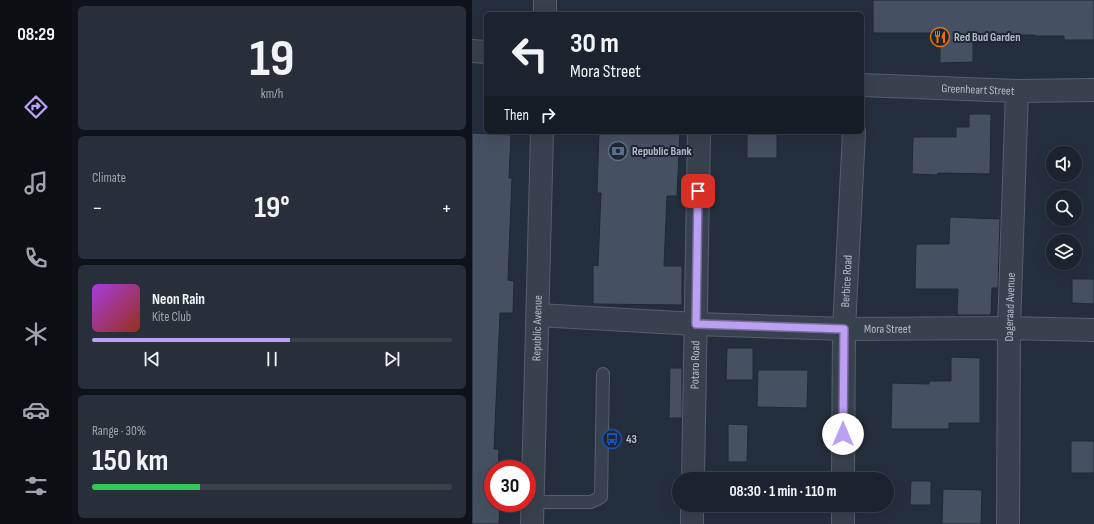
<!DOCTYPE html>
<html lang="en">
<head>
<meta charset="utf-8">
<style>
  :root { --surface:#1b232e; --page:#282f3a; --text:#f1f3f6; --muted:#a0a4aa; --line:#39404a; --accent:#bca0f2 }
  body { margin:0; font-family:"Sofia Sans Condensed",sans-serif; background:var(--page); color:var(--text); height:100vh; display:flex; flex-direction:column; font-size:15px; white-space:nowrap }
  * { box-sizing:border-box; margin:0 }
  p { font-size:13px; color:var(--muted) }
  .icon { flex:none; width:22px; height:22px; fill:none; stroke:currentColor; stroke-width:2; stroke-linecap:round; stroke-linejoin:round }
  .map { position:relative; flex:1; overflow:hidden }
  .drawer { display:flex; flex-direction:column; gap:6px; padding:6px; background:#0f1319; width:400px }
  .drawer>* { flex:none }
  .hud { position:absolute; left:12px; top:12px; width:380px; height:122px; border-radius:6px; box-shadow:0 4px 16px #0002,0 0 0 1px var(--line); background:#1b232e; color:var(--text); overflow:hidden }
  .fabs { position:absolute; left:574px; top:146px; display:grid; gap:8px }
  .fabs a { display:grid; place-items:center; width:36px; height:36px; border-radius:50%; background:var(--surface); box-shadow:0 4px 16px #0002,0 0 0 1px var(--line); font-size:20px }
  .speed { position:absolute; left:12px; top:460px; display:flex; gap:8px; font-size:20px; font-weight:700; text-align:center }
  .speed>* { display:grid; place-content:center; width:52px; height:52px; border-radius:50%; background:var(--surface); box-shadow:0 4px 16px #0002,0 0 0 1px var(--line); line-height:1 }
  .speed .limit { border:6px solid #d22; background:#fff; color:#111 }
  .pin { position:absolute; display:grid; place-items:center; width:34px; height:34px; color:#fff; margin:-17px; border-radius:8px; box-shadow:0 2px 6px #0006 }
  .me { position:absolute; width:44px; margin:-22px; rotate:0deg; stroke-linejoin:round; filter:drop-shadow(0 0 3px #0008) }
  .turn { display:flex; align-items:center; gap:14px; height:84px; padding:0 20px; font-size:18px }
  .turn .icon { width:52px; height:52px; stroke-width:2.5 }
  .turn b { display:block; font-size:28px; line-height:34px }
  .then { display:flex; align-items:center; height:38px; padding:0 20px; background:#0003; gap:8px; font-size:15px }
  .big { font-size:30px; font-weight:700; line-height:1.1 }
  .drawer .tile { flex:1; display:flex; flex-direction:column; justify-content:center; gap:6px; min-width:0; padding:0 14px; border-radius:6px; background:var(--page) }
  .drawer .dial { align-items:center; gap:0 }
  .dial b { font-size:52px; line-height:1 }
  .song { display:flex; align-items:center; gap:12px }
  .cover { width:48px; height:48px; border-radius:6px; background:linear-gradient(135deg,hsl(280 70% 55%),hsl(10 70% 35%)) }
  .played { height:4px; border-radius:2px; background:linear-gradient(90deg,var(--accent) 55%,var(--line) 55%) }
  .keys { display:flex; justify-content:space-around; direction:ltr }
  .heat { display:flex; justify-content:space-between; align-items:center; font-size:22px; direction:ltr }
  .charge { height:6px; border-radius:3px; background:linear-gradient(90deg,#34c759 30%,var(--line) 0) }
  .trip { position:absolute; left:200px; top:472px; width:222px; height:40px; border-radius:20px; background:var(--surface); box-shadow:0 4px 16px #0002,0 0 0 1px var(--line); font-weight:700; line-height:40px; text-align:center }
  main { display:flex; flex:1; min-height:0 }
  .tab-bar { display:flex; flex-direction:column; width:72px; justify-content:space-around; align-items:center; background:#0b0e12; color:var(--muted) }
  .tab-bar .icon { width:28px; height:28px }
  .tab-bar .active { color:var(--accent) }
  .tab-bar b { font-size:18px; color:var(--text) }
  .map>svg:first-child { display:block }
  .building { fill:#455162; stroke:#1f2835 }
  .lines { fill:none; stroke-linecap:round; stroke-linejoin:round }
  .service-casing { stroke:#565f6c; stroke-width:14 }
  .minor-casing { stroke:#565f6c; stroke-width:24 }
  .service { stroke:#38414e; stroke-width:12 }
  .minor { stroke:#38414e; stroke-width:22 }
  .route-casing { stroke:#7a689d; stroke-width:10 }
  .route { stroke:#bca0f2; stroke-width:7 }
  .labels { text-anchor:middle; stroke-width:4; stroke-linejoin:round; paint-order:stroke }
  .poi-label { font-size:12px; font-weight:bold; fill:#b4bcc9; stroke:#1d2633; text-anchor:start }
  .street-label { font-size:12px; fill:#b4bcc9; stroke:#1d2633 }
</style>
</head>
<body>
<main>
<nav class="tab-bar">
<b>08:29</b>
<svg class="icon active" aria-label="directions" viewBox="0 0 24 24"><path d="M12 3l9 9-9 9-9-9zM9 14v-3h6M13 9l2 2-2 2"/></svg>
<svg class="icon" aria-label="music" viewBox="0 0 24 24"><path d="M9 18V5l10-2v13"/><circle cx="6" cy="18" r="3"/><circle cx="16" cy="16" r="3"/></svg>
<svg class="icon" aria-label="phone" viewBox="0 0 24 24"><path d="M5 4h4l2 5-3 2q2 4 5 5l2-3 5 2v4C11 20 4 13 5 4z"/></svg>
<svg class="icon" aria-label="climate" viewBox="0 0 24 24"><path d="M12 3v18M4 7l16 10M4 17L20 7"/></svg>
<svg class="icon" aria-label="car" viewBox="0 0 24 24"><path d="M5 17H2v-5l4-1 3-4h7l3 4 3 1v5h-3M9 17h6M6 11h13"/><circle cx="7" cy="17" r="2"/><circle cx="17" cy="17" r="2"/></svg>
<svg class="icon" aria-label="filters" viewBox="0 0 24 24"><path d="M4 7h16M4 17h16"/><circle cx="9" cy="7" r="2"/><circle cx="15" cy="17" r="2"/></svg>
</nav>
<section class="drawer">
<div class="tile dial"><b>19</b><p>km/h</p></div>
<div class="tile"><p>Climate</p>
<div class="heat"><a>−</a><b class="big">19°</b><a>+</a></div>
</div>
<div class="tile">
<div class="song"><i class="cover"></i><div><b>Neon Rain</b><p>Kite Club</p></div></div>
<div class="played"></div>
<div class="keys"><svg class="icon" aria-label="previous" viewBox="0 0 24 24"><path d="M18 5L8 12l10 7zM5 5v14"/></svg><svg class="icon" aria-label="pause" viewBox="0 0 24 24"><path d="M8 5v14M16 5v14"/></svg><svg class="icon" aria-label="next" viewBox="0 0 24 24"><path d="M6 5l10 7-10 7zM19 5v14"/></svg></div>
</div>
<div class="tile"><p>Range · 30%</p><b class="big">150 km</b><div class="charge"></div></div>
</section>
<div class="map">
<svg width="622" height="524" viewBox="0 0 622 524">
  <rect width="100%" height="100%" fill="#242f3e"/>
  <path class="building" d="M401,0h221v40h-30v-4h-29v-1h-53v3h-9v24l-33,1v-25h-8v-5h-59z
    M497,114h22l-1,60 -52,-1v2l-26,-1 1,-37h43v-10h13z
    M127,132h81l-3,64h-10l-3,70h18v39l-89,-1v-39l5,1 3,-73h-4z
    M275,132h30v26h-30z
    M0,133l39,2 -2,43h3l-4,102 6,1 -1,32h-13l-6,136h5l-1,20h-5v34h7l-1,21h-27z
    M478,217l50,2 -2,69h-6l-1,27h-34l1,-26h-43l1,-45h33z
    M600,279h22v25l-22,-1z
    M255,348h26v32h-27z
    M479,357l29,1v65h-31v6h-58l1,-46 37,1v-3h22z
    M198,368h12v50h-13z
    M286,370h50l-1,38 -50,-1z
    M256,424l20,1 -1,37h-19z
    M599,441h23v32h-23z
    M439,481h20v24h-21z
    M471,489l39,1 -1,34h-39z"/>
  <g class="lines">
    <g class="service-casing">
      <path id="service" d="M61,502h58l10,-5 2,-123"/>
    </g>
    <g class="minor-casing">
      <g id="minor">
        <path d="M73,14v-14"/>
        <path d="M0,51l14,1"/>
        <path id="s1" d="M390,85l155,6 77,-1"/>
        <path id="s2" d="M66,315l158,9 148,5 165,-1 85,2"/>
        <path id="s3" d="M221,479l6,-347"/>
        <path id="s4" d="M371,479l1,-150 10,-197"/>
        <path id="s5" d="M60,524l10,-392"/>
        <path d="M220,524v-19"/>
        <path d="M371,524v-19"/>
        <path id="s6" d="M536,524l1,-196 8,-237"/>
      </g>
    </g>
    <use href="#service" class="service"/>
    <use href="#minor" class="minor"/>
  </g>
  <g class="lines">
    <g class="route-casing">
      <path id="route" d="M226,191l-2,133 148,5 -1,105"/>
    </g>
    <use href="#route" class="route"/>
  </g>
  <defs>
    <g id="restaurant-ring" transform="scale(1)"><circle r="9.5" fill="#1d2633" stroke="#e8710a" stroke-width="1.5"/><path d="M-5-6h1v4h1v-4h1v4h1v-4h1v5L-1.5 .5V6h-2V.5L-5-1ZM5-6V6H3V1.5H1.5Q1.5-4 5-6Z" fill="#e8710a"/></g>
    <g id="bank-ring" transform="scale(1)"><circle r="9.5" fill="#1d2633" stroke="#5c6f8a" stroke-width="1.5"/><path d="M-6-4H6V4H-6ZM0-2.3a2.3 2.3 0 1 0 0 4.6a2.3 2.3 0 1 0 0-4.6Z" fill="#5c6f8a"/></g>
    <g id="bus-ring" transform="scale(1)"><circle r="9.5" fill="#1d2633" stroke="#1a4fb4" stroke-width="1.5"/><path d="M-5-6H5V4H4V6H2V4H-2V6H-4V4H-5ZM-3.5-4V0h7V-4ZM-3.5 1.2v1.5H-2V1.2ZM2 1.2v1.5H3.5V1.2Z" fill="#1a4fb4"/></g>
  </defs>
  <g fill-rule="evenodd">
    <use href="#restaurant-ring" x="468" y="37"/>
    <use href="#bank-ring" x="146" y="151"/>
    <use href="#bus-ring" x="140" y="439"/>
  </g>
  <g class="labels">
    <g class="poi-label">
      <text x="482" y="41">Red Bud Garden</text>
      <text x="160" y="155">Republic Bank</text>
      <text x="154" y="443">43</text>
    </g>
    <g class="street-label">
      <text dy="4" stroke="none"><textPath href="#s1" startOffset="116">Greenheart Street</textPath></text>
      <text dy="4" stroke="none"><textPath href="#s4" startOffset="198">Berbice Road</textPath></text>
      <text dy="4" stroke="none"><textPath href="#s6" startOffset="217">Dageraad Avenue</textPath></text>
      <text dy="4" stroke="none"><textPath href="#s5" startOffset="196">Republic Avenue</textPath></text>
      <text dy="4" stroke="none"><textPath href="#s2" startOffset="350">Mora Street</textPath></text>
      <text dy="4" stroke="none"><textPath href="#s3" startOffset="114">Potaro Road</textPath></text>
    </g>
  </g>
</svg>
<div class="fabs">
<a><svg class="icon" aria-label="sound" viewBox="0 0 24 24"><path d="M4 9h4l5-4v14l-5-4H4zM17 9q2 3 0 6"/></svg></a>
<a><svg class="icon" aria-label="search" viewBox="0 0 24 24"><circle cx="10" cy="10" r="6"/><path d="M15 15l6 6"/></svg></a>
<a><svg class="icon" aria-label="layers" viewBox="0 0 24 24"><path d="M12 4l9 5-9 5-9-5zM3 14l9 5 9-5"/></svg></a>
</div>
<div class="speed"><div class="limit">30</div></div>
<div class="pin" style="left:226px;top:191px;background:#d93025"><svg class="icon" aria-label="arrive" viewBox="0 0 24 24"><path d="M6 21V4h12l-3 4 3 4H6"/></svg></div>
<svg class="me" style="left:371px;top:434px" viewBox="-20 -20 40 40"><circle r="19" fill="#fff"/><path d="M0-13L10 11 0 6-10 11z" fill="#bca0f2"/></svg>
<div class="trip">08:30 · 1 min · 110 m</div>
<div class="hud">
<div class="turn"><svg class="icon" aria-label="left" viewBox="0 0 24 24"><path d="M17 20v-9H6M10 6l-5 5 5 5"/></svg><div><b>30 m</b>Mora Street</div></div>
<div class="then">Then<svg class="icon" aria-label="right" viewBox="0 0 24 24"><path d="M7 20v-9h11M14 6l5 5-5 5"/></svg></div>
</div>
</div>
</main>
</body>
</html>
